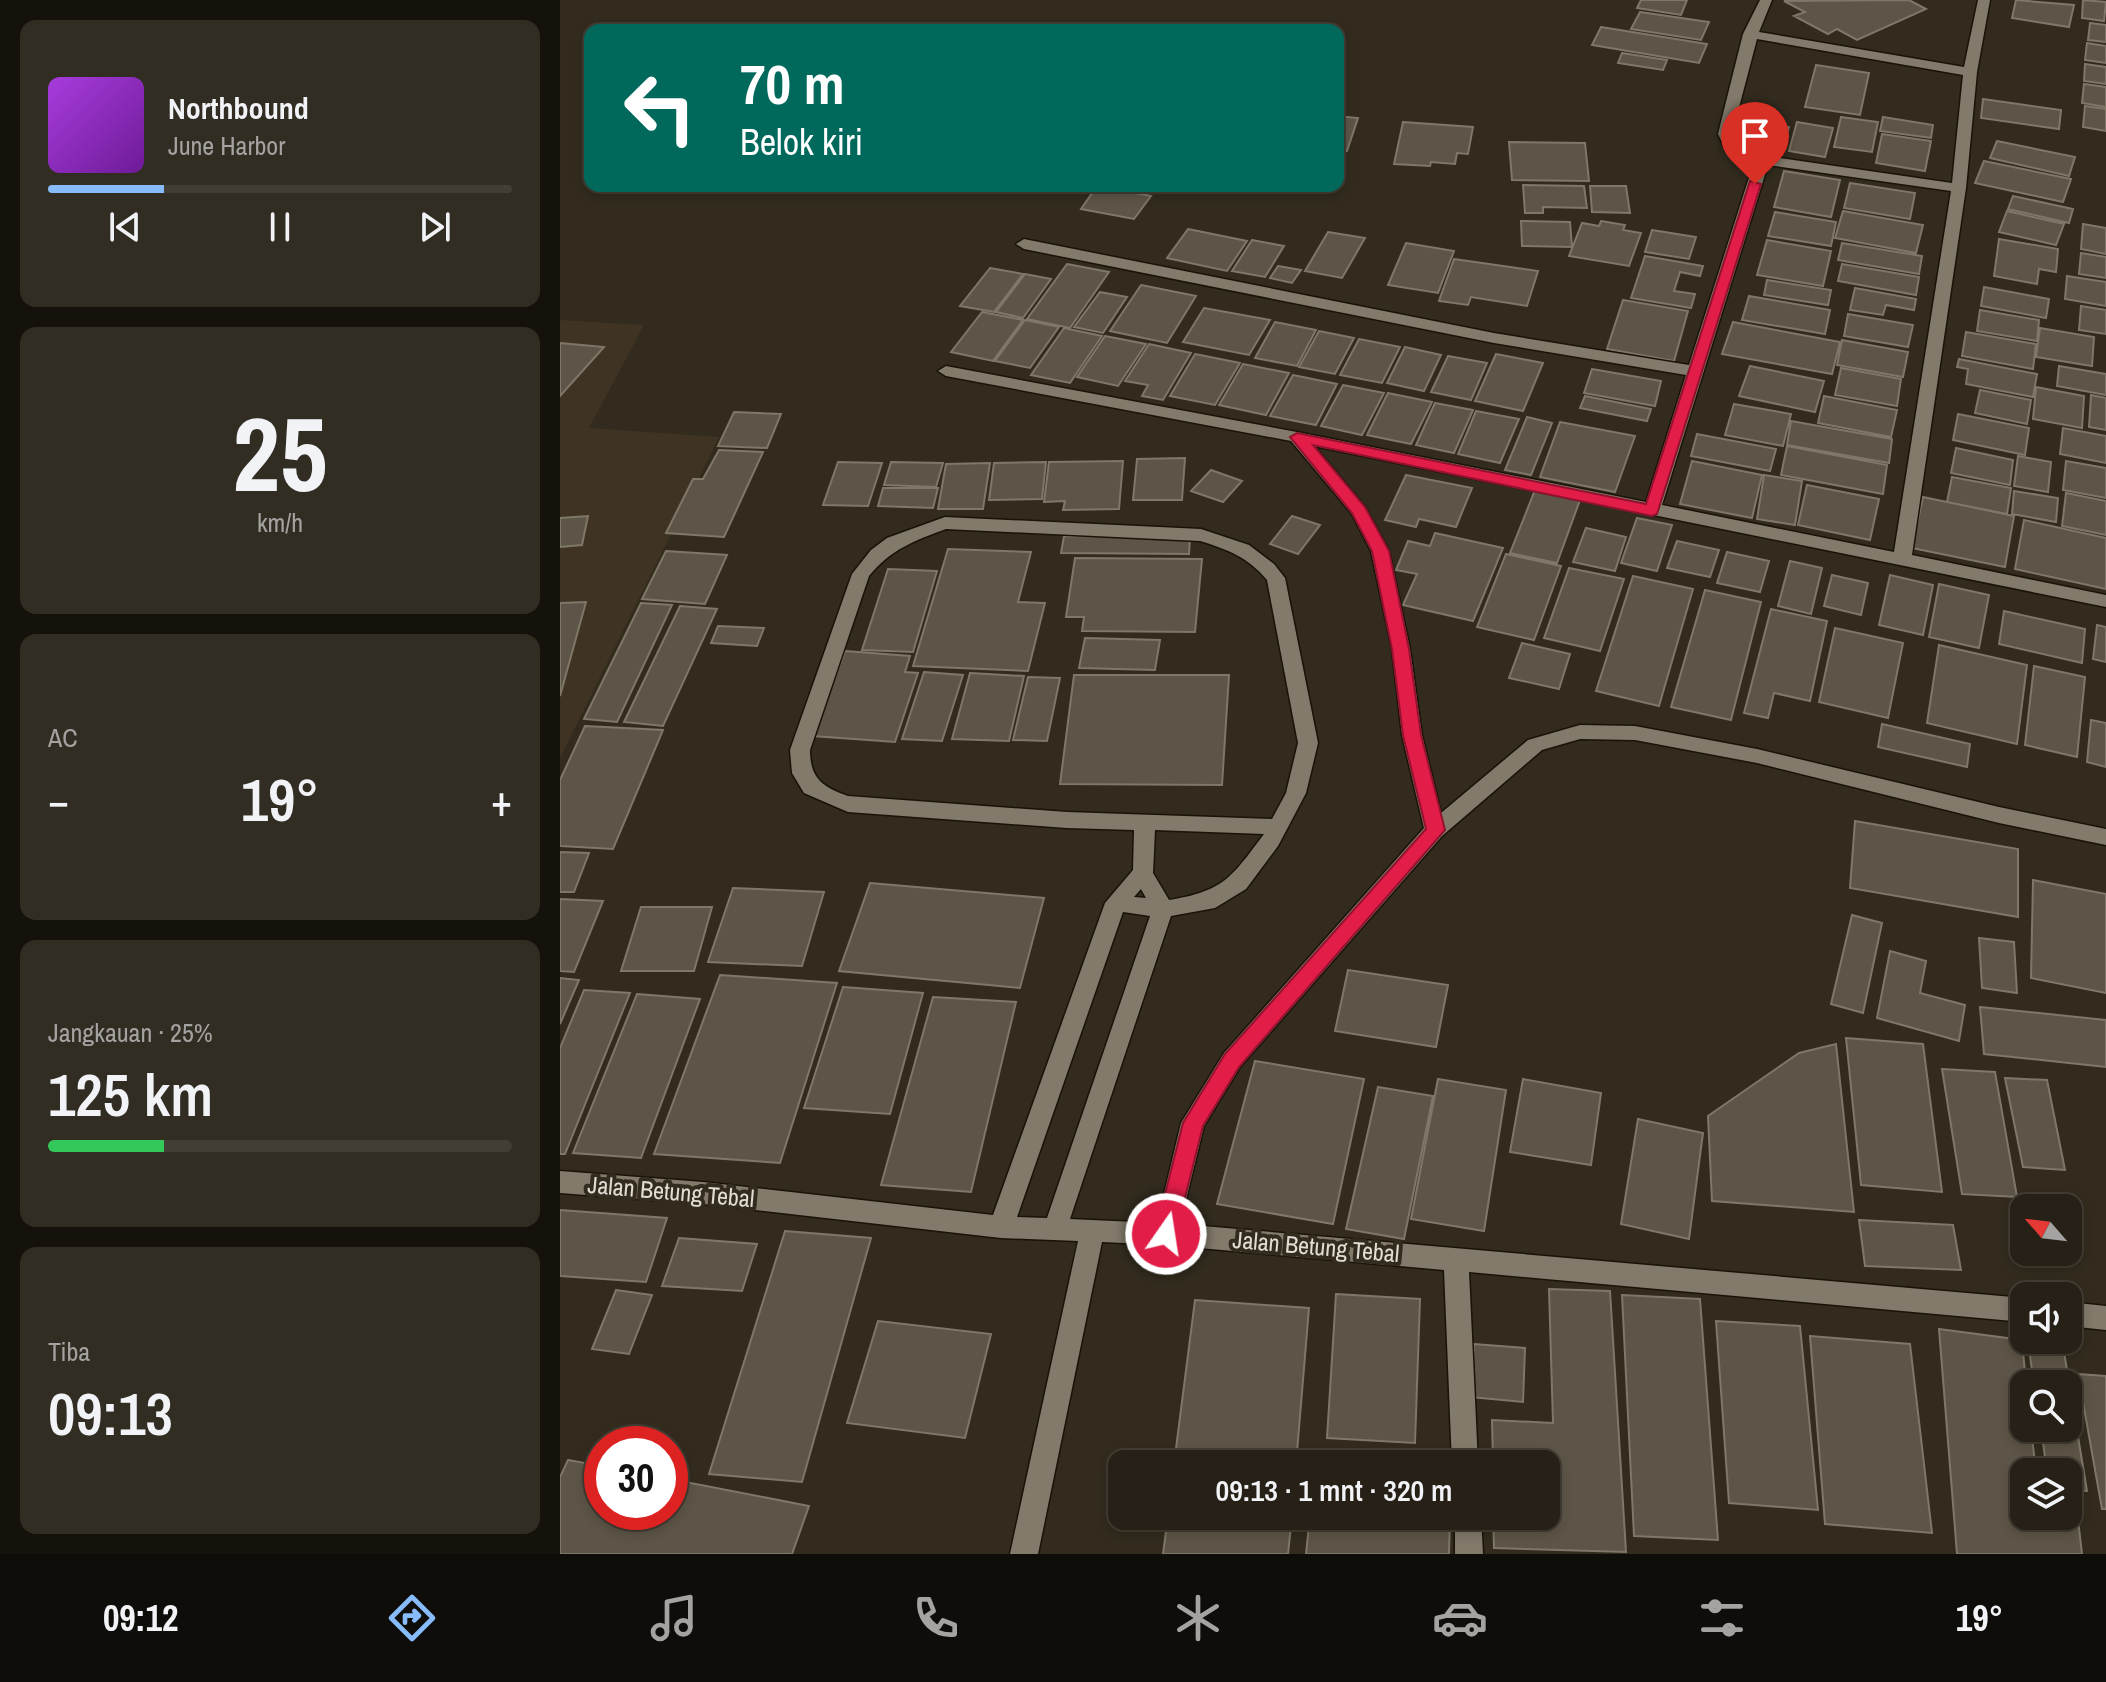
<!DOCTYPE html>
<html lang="id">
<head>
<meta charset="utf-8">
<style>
  :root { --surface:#262016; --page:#322d23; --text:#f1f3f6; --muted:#a4a3a1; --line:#423e35; --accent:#87bbfb }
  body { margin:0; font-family:"Archivo Narrow",sans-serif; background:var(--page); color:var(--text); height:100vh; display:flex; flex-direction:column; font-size:30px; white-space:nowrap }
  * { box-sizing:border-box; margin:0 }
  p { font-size:26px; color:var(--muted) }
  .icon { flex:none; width:44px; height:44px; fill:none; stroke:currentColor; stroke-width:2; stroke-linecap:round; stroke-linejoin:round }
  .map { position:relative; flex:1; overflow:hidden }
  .panel { display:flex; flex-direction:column; gap:20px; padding:20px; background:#15120c; width:560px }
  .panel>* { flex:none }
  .hud { position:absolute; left:24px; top:24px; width:760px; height:168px; border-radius:16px; box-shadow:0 4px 12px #0003,0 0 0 2px var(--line); background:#00695c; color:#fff; overflow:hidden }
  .needle { width:52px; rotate:298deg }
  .controls { position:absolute; left:1450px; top:1194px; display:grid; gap:16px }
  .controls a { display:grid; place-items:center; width:72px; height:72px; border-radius:16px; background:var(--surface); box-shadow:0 4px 12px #0003,0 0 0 2px var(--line); font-size:40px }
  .speed { position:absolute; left:24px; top:1426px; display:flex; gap:16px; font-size:40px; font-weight:700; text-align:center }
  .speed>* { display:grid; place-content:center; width:104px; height:104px; border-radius:50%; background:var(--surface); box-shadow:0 4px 12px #0003,0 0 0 2px var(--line); line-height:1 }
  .speed .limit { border:12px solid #d22; background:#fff; color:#111 }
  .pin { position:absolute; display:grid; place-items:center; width:68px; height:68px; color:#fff; margin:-82px -34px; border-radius:50% 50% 50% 0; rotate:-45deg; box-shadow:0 0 8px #0007 }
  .pin .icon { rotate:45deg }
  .me { position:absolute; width:88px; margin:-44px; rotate:13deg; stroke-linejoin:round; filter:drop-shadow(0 0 6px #0008) }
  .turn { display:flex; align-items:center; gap:28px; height:168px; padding:0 24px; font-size:36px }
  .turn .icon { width:104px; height:104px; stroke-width:2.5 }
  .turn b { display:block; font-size:56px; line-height:68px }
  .big { font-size:60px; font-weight:600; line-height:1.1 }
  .panel .card { flex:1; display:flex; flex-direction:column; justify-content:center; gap:12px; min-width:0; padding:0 28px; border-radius:16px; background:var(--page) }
  .panel .dial { align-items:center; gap:0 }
  .dial b { font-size:104px; line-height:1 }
  .song { display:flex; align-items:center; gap:24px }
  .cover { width:96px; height:96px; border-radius:12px; background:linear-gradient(135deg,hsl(280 70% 55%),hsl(280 70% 35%)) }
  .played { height:8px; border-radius:4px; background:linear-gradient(90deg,var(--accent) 25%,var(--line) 25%) }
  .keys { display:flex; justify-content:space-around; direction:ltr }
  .heat { display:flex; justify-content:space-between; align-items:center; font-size:44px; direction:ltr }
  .charge { height:12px; border-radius:6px; background:linear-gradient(90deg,#34c759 25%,var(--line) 0) }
  .trip { position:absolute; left:548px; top:1450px; width:452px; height:80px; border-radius:16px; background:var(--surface); box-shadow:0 4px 12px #0003,0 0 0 2px var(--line); font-weight:600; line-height:80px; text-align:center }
  .dock { display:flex; height:128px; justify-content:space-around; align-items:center; background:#0f0d09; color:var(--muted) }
  .dock .icon { width:56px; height:56px }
  .dock .on { color:var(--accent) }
  .dock b { font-size:36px; color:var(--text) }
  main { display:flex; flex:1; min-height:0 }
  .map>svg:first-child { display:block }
  .built { fill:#3f3423 }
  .building { fill:#5d5547; stroke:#7f7768; stroke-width:2 }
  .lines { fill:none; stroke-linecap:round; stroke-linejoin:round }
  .minor-casing { stroke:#1a1308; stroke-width:3 }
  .minor { fill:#827a6b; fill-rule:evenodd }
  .route { fill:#e11d48; stroke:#92132f; stroke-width:2 }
  .labels { text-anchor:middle; stroke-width:8; stroke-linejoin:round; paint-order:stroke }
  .near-street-label { font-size:24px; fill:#e1ddd4; stroke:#322b1e }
</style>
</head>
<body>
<main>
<section class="panel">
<div class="card">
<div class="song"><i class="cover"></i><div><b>Northbound</b><p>June Harbor</p></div></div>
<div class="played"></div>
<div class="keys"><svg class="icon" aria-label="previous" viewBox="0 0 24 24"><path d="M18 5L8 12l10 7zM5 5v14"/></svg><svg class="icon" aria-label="pause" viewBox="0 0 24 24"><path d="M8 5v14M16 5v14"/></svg><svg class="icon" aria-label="next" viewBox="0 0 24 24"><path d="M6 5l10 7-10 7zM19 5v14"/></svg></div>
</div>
<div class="card dial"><b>25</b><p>km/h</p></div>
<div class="card"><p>AC</p>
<div class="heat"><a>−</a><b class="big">19°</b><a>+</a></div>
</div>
<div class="card"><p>Jangkauan · 25%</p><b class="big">125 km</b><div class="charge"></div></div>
<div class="card"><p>Tiba</p><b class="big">09:13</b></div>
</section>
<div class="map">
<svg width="1546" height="1554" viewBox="0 0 1546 1554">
  <rect width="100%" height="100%" fill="#322b1e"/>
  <path class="built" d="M0,320l84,5 -55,103 130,9 -159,321z"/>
  <path class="building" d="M1081,0h46l-6,15 -44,-7z
    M1349,0l17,9 -69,31 -20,-11 -9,5 -34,-18 11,-4 -21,-11z
    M1456,0l58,5 -5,22 -57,-9z
    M1523,0l23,2 -2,19 -22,-3z
    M1080,12l69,10 -8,18 -70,-11z
    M1530,23l16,2v17l-18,-2z
    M1041,27l106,17 -8,19 -107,-18z
    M1527,43l19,3v17l-21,-3z
    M1062,53l45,7 -4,10 -45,-7z
    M1525,64l21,3v17l-22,-3z
    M1256,65l53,8 -9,42 -55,-8z
    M1524,84l22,3v20l-24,-4z
    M1423,99l78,11 -2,19 -78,-11z
    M1525,106l21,3v22l-23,-4z
    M778,116l20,2 -11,33 -9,-1z
    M1281,117l37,5 -6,30 -38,-5z
    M1323,117l50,8 -2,13 -51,-7z
    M1183,120l46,7 -5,20 -46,-6z
    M843,122l70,5 -5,27 -11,-1 -2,11 -24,-2 -1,4 -36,-2z
    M1237,122l36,6 -8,29 -36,-6z
    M1322,134l49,7 -6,30 -49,-8z
    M1437,141l78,16 -6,19 -79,-18z
    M949,142l76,1 4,38 -77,-1z
    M1424,161l87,18 -8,23 -88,-19z
    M1224,171l56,9 -9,37 -57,-10z
    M1290,183l65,10 -5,26 -66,-11z
    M963,185l61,1 3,22 -44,-1v6h-18z
    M537,186l54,10 -17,23 -53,-10z
    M1030,186h36l4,27 -38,-1z
    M1453,196l60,13 -4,14 -61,-14z
    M1283,211l80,14 -7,28 -81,-15z
    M1447,211l57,13 -8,21 -57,-13z
    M1215,212l61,10 -5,24 -63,-10z
    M961,221l49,1 2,25 -50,-1z
    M1041,221l24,4 -2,5 18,3 -12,33 -60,-10 13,-33 17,3z
    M1523,224l23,4v26l-25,-5z
    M628,229l59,12 -20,30 -60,-13z
    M1092,230l44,7 -7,22 -44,-7z
    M768,232l37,6 -23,40 -37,-7z
    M1439,239l59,10 -2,23 -17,-3 -2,15 -43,-8z
    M692,240l32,6 -19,31 -33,-6z
    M1207,240l64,11 -8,35 -66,-11z
    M846,243l48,8 -16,42 -50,-8z
    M1282,243l80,13 -3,18 -81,-14z
    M1521,253l25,4v21l-27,-4z
    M1085,256l58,10 -3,10 -20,-4 -6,19 21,3 -4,14 -60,-10z
    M894,259l84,12 -11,35 -56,-9 -3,8 -29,-4z
    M507,264l42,8 -39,56 -43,-9z
    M1282,264l77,13 -3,18 -78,-14z
    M718,266l23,4 -9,13 -22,-5z
    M430,268l33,6 -29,38 -34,-6z
    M465,274l26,5 -28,39 -27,-6z
    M1507,276l39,6v24l-41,-7z
    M1207,280l64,10 -3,15 -64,-10z
    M581,285l55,11 -29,47 -57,-12z
    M1424,287l65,12 -3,19 -65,-12z
    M1295,288l61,11 -2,11 -28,-5 -3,10 -33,-5z
    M540,292l27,5 -24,36 -29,-6z
    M1189,296l81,14 -5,24 -83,-14z
    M1063,300l65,11 -14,50 -67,-12z
    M1521,306l25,4v24l-27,-4z
    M644,308l66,12 -21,35 -66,-13z
    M1420,310l59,10 -2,21 -60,-10z
    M422,312l41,8 -30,41 -42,-9z
    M1288,314l65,11 -5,22 -64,-11z
    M465,320l34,7 -29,41 -35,-7z
    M715,322l41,8 -19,36 -42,-8z
    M1173,322l107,20 -8,32 -110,-20z
    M504,328l38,8 -32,47 -39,-8z
    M1480,328l54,9 -2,29 -56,-9z
    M759,331l35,7 -19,36 -36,-7z
    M1406,332l70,12 -3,25 -71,-13z
    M545,336l41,8 -28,42 -41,-9z
    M799,339l41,8 -18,36 -42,-8z
    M1282,340l66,12 -5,25 -66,-12z
    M0,343l44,4 -44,49z
    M589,344l42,9 -28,47 -21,-4 6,-11 -23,-4z
    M845,347l36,8 -17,36 -37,-8z
    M635,354l45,9 -25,42 -45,-9z
    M936,354l47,9 -20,48 -48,-10z
    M888,356l39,7 -16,37 -40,-8z
    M1399,359l78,15 -4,23 -67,-13 2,-15 -11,-2z
    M683,364l46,9 -23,42 -47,-10z
    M1190,366l74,15 -9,31 -76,-16z
    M1499,366l47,8v21l-49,-9z
    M1281,368l60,11 -4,27 -62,-11z
    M1032,369l69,12 -6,25 -71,-13z
    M733,375l44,9 -21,41 -46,-9z
    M783,385l41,8 -22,42 -41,-9z
    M1476,387l48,9 -2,32 -49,-9z
    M1420,390l51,10 -4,24 -52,-11z
    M828,393l44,9 -21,42 -44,-9z
    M1531,395l15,3v32l-17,-3z
    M1025,396l66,13 -4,12 -67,-13z
    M1264,396l73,14 -6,27 -73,-14z
    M875,403l38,7 -19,43 -38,-8z
    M1174,404l57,10 -8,32 -58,-11z
    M916,411l43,8 -19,44 -42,-9z
    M174,412l47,2 -14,34 -49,-2z
    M1398,414l71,14 -4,27 -72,-15z
    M967,417l25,6 -21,52 -26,-5z
    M1231,421l101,18 -3,24 -102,-18z
    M1000,422l75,14 -20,56 -75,-15z
    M1503,428l43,8v27l-46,-9z
    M1137,434l79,15 -6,22 -79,-15z
    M1227,446l100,19 -4,29 -102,-19z
    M1396,448l57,12 -3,25 -59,-12z
    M159,450l44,2 -39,85 -58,-4 27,-54h10z
    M1458,456l33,6 -3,30 -34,-6z
    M625,458l-3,42h-49l4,-41z
    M563,461l-4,48 -56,1 2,-9 -21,1 5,-40z
    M1132,461l70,14 -10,43 -72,-14z
    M1506,461l40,7v30l-43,-8z
    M278,462l44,1 -14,43 -45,-1z
    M331,462l52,1 -7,24 -52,-2z
    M486,462l-4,37 -53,1 5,-37z
    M430,463l-7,46h-45l8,-45z
    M651,470l31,11 -19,21 -32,-11z
    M846,475l66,13 -16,39 -37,-8 -3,8 -31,-7z
    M1204,475l38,6 -7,44 -38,-6z
    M1392,477l59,11 -4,26 -60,-12z
    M1247,485l72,14 -9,41 -72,-15z
    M323,488h55l-5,20 -55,-2z
    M975,490l45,10 -23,63 -47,-10z
    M1454,491l44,7 -2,24 -44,-8z
    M1506,493l40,8v34l-44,-9z
    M1363,497l91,19 -9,51 -93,-19z
    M28,516l-6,29 -22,2v-29z
    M732,516l28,9 -22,29 -28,-10z
    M1077,518l35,7 -15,46 -36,-8z
    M1464,520l82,18v51l-91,-20z
    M1026,528l40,9 -11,34 -42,-9z
    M875,533l68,15 -30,73 -70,-16 14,-31 -21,-4 12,-29 22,5z
    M504,536l126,1 -1,17 -128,-1z
    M1117,541l42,9 -9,27 -43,-9z
    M388,549l83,3 -13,50 27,1 -17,68 -115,-5z
    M106,551l61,4 -22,49 -63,-5z
    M1167,552l42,9 -9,31 -43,-9z
    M946,554l55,12 -27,74 -57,-13z
    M515,558l127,1 -7,73 -113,-1 2,-14h-18z
    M1230,561l32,7 -11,46 -33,-8z
    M1009,568l55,11 -24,72 -56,-13z
    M328,569l49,2 -24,81 -51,-2z
    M1272,575l36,8 -7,32 -37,-9z
    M1330,575l43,10 -10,50 -44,-10z
    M1073,576l60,13 -34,117 -63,-15z
    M1379,584l50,11 -10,53 -50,-11z
    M1145,590l56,12 -30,118 -60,-13z
    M26,602l-26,94v-93z
    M81,603l31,2 -55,117 -33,-3z
    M120,606l37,3 -54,117 -39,-4z
    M1211,609l56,12 -17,80 -36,-8 -6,25 -24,-5z
    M1444,611l81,18 -3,34 -83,-19z
    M1537,625l9,2v35l-13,-3z
    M158,626l46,2 -7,18 -46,-3z
    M1275,628l68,15 -15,75 -69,-16z
    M525,638l75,2 -5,30 -76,-2z
    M962,643l48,11 -11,35 -50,-11z
    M1379,645l88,20 -10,79 -90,-21z
    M285,651l65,5 -5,16 13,1 -23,69 -82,-6z
    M1474,666l51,11 -8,80 -52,-12z
    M364,672l39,3 -21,66 -40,-2z
    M410,673l54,3 -15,65 -57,-2z
    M514,675h155l-7,110 -162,-1z
    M468,677l32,1 -13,63 -34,-1z
    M1531,720l15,3v44l-19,-5z
    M1322,724l88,20 -3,23 -89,-20z
    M25,726l78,4 -50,119 -53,-3v-66z
    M1295,821l163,28v68l-168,-29z
    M0,852l29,1 -15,39h-14z
    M1473,880l73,14v99l-75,-15z
    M310,883l174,15 -24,90 -181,-17z
    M173,888l91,4 -22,74 -94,-4z
    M0,899l43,2 -29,71 -14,-1z
    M81,907h71l-18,64h-73z
    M1292,915l30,8 -19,90 -32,-9z
    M1419,938l35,4 3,51 -35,-5z
    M1330,951l36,10 -6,32 45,12 -6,36 -82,-23z
    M788,970l100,15 -12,62 -101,-16z
    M160,975l117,8 -57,180 -126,-9z
    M0,978l19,2 -19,44z
    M283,987l80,6 -33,121 -86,-6z
    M24,990l46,3 -65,161h-5v-106z
    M77,994l63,5 -59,159 -68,-5z
    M373,997l83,5 -45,190 -90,-7z
    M1420,1007l126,13v47l-122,-13z
    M1286,1038l77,6 19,148 -81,-7z
    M1276,1044l18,168 -142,-11 -4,-85 91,-63z
    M695,1061l109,18 -31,145 -116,-20z
    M1382,1069l53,3 22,125 -55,-3z
    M1445,1078l42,2 18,90 -42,-3z
    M878,1079l68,11 -22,141 -73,-12z
    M963,1079l78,14 -10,72 -81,-13z
    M818,1087l55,9 -29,143 -58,-10z
    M1078,1119l65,14 -14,106 -68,-15z
    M0,1210l107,8 -21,64 -86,-6z
    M1299,1220l94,5 8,45 -96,-4z
    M225,1231l86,7 -69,244 -93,-8z
    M119,1238l78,6 -15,47 -80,-5z
    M989,1289l61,2 16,261 -132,-4 -1,-32h53v-52h-53l-1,-44 61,3z
    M56,1290l36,5 -23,59 -37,-5z
    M776,1294l84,5 -5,144 -88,-5z
    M1062,1295l78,4 18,241 -84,-4z
    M635,1300l114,8 -13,156h-122z
    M318,1321l113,13 -26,104 -118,-15z
    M1156,1321l84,5 18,184 -89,-7z
    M1379,1329l83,11 4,44 -2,44h7l5,44h-12v44h44v-15l8,1 6,52h-125z
    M1250,1336l100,8 22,189 -107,-9z
    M914,1344l51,4 -2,54 -52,-5z
    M1469,1349l35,3 23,139 -19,-1v-18h-21l-6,-44h27v-44h-34z
    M1518,1374l28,2v133h-4z
    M756,1453l129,11h-130z
    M8,1460l34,6v46h68v-33l139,27 -17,48h-232v-77z
    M608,1516h124l-4,38h-125z
    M750,1516h140l-1,38h-143z"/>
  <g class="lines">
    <g class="minor-casing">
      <path id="minor" d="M1200,0h12l-13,32 205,35 14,-67h12l-13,72 -11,116 -54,367 194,40v12l-792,-161 51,61 24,44 21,98 12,86 19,78 87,-73 52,-15 55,1 122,23 242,58 107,22v16l-107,-22 -242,-60 -122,-23 -55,-1 -38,11 -100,86 -202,231 -36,59 -24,98 844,74v24l-555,-50 9,192h-26l-8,-194 -278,-25 -64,-3 -64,312h-28l68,-313 -77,-3 -298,-34 -143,-11v-22l143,11 290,33 112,-312 28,-33 1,-40 -67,-2 -219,-16 -44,-19 -12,-20 -2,-23 62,-176 19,-24 16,-12 58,-21 256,12 48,16 25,19 11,14 33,165 -12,50 -28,53 -32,43 -31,19 -44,8 -101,303 87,4 24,-100 43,-70 200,-225 -22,-93 -10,-86 -21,-98 -19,-37 -61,-73 -345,-65 -8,-5 8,-5 351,66 349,70 40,-127 -192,-32 -470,-94 -8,-5 8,-5 470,94 195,32 65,-203 -31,-18 -5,-10 25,-100zM1197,39l206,36 -11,108 -186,-27 -32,-17 -2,-5zM1208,165l183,26 -57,361 -232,-47zM386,529l254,12c27,8 49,17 67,39l31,163 -12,50 -14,26 -205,-7 -219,-16c-25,-9 -38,-17 -38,-46l59,-174c22,-27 45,-35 77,-47zM595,830l109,4c-33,44 -40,57 -95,66l-16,-27zM581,889l5,9 -12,-1zM563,912l27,4 -103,302 -30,-1z
        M1508,1302l38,4v24l-38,-4z
        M895,1516h26l2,38h-28z"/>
    </g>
    <use href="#minor" class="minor"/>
  </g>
  <path class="route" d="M1190,181l11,3 -104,330 -5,2 -339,-71 52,62 24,44 20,98 12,86 24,95 -206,237 -36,59 -29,115 -8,3 -7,-3 -4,-7 28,-111 42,-69 201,-225 -23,-94 -11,-86 -20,-98 -20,-38 -62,-76 7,-4 349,71z"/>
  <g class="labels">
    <g class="near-street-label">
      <text transform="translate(111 1192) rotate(5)" y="8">Jalan Betung Tebal</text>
      <text transform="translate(756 1247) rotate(5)" y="8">Jalan Betung Tebal</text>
    </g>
  </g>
</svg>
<div class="controls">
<a><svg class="needle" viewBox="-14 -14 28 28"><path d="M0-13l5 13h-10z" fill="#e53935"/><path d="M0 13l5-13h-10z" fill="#a4a3a1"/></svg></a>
<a><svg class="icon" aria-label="sound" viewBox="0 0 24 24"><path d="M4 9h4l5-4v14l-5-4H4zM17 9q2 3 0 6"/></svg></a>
<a><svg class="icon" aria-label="search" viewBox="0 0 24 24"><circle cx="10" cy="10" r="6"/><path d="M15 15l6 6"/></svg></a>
<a><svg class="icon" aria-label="layers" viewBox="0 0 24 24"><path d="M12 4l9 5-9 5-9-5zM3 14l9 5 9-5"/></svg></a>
</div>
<div class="speed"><div class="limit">30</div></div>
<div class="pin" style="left:1195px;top:184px;background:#d93025"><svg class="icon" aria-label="arrive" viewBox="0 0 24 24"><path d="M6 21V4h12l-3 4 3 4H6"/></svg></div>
<svg class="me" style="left:606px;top:1234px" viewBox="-20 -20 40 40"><circle r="17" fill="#e11d48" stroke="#fff" stroke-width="3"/><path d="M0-11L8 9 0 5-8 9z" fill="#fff"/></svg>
<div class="trip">09:13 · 1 mnt · 320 m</div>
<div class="hud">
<div class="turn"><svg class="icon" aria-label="left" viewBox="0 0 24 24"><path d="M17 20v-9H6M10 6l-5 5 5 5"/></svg><div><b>70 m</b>Belok kiri</div></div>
</div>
</div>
</main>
<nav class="dock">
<b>09:12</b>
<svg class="icon on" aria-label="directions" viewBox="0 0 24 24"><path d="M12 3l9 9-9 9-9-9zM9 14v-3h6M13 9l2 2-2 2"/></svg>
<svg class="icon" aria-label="music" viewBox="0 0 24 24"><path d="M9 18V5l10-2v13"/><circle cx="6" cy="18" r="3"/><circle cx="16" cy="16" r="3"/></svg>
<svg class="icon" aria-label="phone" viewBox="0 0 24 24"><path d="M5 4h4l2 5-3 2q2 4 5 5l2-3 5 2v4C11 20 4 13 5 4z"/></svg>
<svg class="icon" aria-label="climate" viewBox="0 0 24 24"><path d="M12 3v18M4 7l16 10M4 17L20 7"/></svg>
<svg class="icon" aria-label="car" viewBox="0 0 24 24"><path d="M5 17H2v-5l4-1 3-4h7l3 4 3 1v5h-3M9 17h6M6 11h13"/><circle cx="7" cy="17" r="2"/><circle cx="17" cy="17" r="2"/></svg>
<svg class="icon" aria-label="filters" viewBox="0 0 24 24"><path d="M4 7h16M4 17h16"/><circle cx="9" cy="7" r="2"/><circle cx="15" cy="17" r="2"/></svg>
<b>19°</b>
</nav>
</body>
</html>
